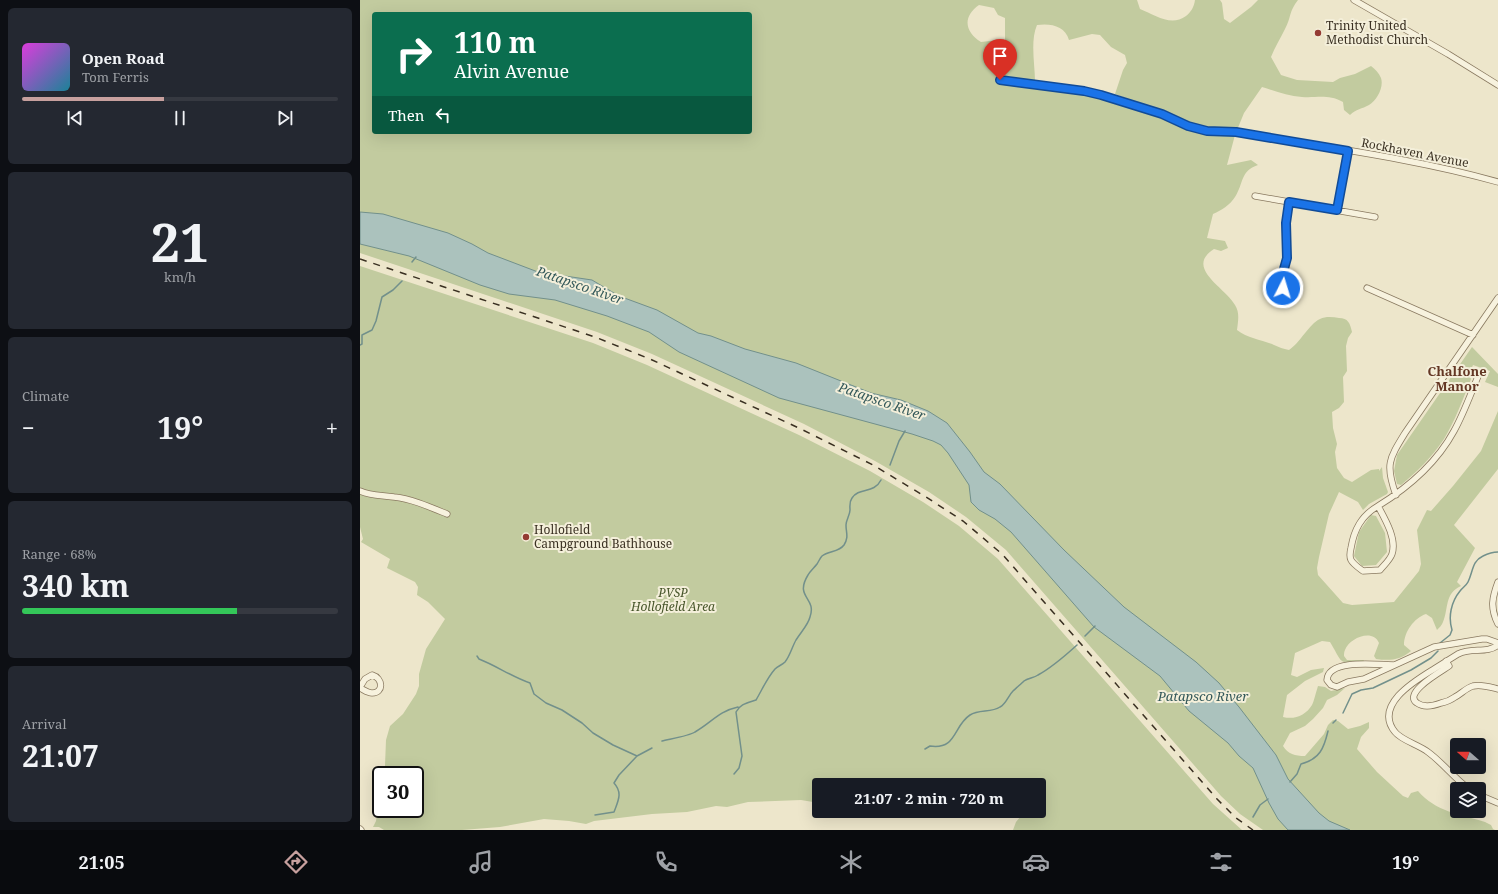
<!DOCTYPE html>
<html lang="en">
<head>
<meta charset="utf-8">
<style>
  :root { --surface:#171b24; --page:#242831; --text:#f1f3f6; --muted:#9ea1a6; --line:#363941; --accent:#c7a09e }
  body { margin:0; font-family:"Noto Serif",serif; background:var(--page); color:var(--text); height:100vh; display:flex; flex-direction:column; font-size:15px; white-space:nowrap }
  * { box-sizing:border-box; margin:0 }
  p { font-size:13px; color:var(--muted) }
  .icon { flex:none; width:22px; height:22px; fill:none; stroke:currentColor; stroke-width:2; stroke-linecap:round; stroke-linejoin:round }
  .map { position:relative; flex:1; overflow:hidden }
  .side { display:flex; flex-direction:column; gap:8px; padding:8px; background:#0d0f14; width:360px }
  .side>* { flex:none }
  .guide { position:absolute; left:12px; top:12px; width:380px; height:122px; border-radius:4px; box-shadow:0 4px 16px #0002; background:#0b6e4f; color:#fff; overflow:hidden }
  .needle { width:26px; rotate:290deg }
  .tools { position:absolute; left:1090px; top:738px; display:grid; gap:8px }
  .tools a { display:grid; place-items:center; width:36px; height:36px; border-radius:4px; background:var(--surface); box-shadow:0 4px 16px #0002; font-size:20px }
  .speed { position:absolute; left:12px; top:766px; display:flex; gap:8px; font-size:20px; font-weight:700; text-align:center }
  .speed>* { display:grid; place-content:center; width:52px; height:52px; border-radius:50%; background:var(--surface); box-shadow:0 4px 16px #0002; line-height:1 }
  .speed .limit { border:2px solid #111; border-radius:6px; background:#fff; color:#111 }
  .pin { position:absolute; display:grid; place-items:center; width:34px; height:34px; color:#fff; margin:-41px -17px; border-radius:50% 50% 50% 0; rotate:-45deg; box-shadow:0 0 4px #0007 }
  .pin .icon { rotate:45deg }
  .me { position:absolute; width:44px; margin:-22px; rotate:5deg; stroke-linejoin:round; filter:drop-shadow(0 0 3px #0008) }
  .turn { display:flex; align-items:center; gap:14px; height:84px; padding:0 16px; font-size:18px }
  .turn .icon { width:52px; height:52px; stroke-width:2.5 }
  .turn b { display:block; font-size:28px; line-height:34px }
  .then { display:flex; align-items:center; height:38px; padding:0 16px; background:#0003; gap:8px; font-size:15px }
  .big { font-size:30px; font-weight:700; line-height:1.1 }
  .side .tile { flex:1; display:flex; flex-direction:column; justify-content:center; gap:6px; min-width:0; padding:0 14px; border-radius:6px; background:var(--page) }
  .side .dial { align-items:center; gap:0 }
  .dial b { font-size:52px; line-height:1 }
  .song { display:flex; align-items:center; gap:12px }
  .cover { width:48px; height:48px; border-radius:6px; background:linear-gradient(135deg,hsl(300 70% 55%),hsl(190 70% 35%)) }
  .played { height:4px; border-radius:2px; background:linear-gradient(90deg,var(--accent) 45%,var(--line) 45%) }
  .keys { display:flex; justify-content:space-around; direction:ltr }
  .heat { display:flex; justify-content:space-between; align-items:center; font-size:22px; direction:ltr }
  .charge { height:6px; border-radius:3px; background:linear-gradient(90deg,#34c759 68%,var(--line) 0) }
  .trip { position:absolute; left:452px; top:778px; width:234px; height:40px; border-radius:4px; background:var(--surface); box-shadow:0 4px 16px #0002; font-weight:700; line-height:40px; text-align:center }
  .tabs { display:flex; height:64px; justify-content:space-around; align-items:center; background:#090b0e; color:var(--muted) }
  .tabs .icon { width:28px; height:28px }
  .tabs .current { color:var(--accent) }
  .tabs b { font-size:18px; color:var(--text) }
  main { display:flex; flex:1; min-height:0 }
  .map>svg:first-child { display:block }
  .green { fill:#c2cb9f; fill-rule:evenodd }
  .water { fill:#abc2bd; stroke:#72908b }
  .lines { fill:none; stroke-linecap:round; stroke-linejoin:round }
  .stream { stroke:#72908b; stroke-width:1.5 }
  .street-casing { stroke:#897960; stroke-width:7 }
  .street { stroke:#f7f2de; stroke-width:5.5 }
  .rail { stroke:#3a3022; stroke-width:1.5; stroke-dasharray:7 7; stroke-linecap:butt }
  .route-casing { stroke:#114b97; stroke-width:10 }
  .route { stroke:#1a73e8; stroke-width:7 }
  .poi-dot { fill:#943b33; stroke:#f4efda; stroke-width:1.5 }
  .labels { text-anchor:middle; stroke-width:4; stroke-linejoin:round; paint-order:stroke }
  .poi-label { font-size:12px; fill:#3a3022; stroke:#f4efda; text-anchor:start }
  .street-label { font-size:12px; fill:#3a3022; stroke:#f4efda }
  .park-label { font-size:12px; font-style:italic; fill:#47552a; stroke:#f4efda }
  .water-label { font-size:13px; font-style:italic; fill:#335859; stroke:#f4efda }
  .neighbourhood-label { font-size:13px; font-weight:bold; fill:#643724; stroke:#f4efda }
</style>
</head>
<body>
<main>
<section class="side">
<div class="tile">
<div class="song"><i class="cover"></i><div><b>Open Road</b><p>Tom Ferris</p></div></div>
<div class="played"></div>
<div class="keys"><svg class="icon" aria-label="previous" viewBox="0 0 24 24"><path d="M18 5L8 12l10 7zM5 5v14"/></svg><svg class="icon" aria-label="pause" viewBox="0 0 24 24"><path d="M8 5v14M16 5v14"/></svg><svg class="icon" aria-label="next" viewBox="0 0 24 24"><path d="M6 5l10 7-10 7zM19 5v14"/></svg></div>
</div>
<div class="tile dial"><b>21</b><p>km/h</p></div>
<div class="tile"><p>Climate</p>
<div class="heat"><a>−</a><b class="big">19°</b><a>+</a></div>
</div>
<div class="tile"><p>Range · 68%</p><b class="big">340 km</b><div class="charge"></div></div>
<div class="tile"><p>Arrival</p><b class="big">21:07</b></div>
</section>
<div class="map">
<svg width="1138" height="830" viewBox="0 0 1138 830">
  <rect width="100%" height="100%" fill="#ede6cb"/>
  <path class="green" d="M0,0h777l3,9c15,6 31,18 46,7 5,-4 8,-9 9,-16h25l2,3 2,16 6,4 21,-16 7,-7h40c-9,11 -7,18 -13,29 -5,10 -10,18 -14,28l10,18 16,5 36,2 7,-4 15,-4 16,-8c4,3 8,7 10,12 3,9 -4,22 -12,27 -7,4 -13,4 -19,10l-6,-5 -1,-8c-15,-8 -25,-4 -41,-5 -14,-1 -27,-6 -40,-10l-18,26 -9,22 -8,30 24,-5 7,5c-18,6 -14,18 -23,32 -5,8 -13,13 -22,17l-6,24 18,3 3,7 -7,3 -7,-2c-30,19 12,39 21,56 5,8 3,16 2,25 11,9 24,9 37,15 5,2 9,4 15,5 11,-7 20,-26 31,-31 6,-3 13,-2 19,-1 9,0 11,5 13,14l-4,6 -2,8 1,25 -4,6 1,25 -5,6 -7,4 1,16 4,16 -2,8 2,16 7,10 8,4 19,-12 8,-1v2l3,-4 1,11 5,14 -1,2 -18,10 -6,6 -5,-8 -19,-10 -10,22 -10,43 -2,11 1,7 25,28 9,2 42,-3 25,-31 2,-7 -4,-34 10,-20 4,1 22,-25 28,-35 17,-40v58l-44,56 21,23 -18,34 4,4c-17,8 -12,22 -18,36 -1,3 -4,6 -6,8l-5,-12 -6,-4c-12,4 -22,18 -22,31l7,6c-11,9 -21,10 -35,8l-2,-3 5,-13c-6,-15 -30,-5 -34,7 -1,2 -1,4 -1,6l3,4h17l-1,2c-26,2 -20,1 -33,-20l-8,-1 -27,12 -4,22 6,2 14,-7 13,-2 -1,4 -18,9 -18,14 -4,22c12,3 23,-2 29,-12 2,-4 4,-13 6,-19l7,1 6,4 14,-3 -8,7 -10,5 -4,8 -10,11 -8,7 -15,7 -7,13c5,8 12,10 22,10l19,-22 4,-9 5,-5 5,1 10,8 12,-3 9,-4v6l-8,9 -4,12 20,23 26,24 5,2 3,-5 7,-2c18,21 42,23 67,31l6,3 2,4 2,1h-232l-23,-16 -19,-18 -215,-246 -40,-33 -37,-25 -54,-31 -71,-37 -152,-70 -55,-22 -237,-79zM619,5l15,3 4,7 7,3v58l30,6c0,-17 -5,-41 2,-57 14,-2 28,1 32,15l23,-6 8,1 11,12 14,8 2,8 -4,7 -8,24 11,4 -3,5 -38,-10 -86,-10 -1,-43 -17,2c-16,-10 -19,-25 -2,-37zM14,14h376v118h-376z
    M0,266l233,77 54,22 152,70 71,36 53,31 36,24 39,33 215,245 29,26h-229l3,-8 9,-11h14v-26h-220v18l-18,-3 -53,2 -21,5 -11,-1 -29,6 -35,2 -58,7 -8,3 -17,-3 -25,-2 -44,8 -38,3h-78l-5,-3h-6l3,-6 5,-33v21h34v-34h-32l2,-9 1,-26 4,-14 13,-12 13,-20 3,-8v-12l7,-25 19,-30 -17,-17 -11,-7 1,-8 -3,-5 -28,-14 3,-9 -29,-17 2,-3 -3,-12z
    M1112,347l26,27v13l-13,-5 5,-11 -17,-6 -4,9 2,5c-8,20 -16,42 -27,60 -12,18 -27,33 -43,46l-4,-1 -3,-13 3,-16z
    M1011,515l5,1 9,17 2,19 -11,13 -14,1 -8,-10 5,-24z
    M507,811h57l-33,7z"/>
  <path class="water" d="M0,212l23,2 65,19 24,11 16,9 50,19 54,8 27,16 38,14 41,23 13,3 34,13 51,14 75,30 30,7 27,11 19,12 23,29 14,20 16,12 64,66 60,57 72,55 23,21 20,24 37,48 12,24 31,34 10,8 21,9h-62l-10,-11 -9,-16 -16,-35 -14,-12 -11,-13 -39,-32 -29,-35 -66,-49 -83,-95 -16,-13 -16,-9 -8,-8 -2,-17 -21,-32 -7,-8 -8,-4 -21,-7 -133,-36 -100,-46 -30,-20 -42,-16 -52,-16 -46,-6 -29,-9 -71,-29 -49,-12z"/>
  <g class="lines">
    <path class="stream" d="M52,262l4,-5
      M0,345l2,-1v-9l10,-5 4,-9 6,-24 11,-7 9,-9
      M530,465l9,-24 6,-10
      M725,636l10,-10
      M1080,643l10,-8 2,-5c-4,-13 -1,-28 8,-39 2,-3 6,-5 8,-9 5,-10 4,-21 15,-26 6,-3 9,-4 15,-4
      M117,656l2,3c18,7 33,18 51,24l4,11 12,9 16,7 20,13 11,10 20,12 24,11
      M983,713l9,-19 9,-4 12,-2 38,-18 20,-12 7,-7
      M973,723l3,-3
      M302,741c8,-2 27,-5 33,-9 16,-9 24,-21 43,-25
      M565,749l5,-3c27,4 23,-20 40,-31 9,-6 21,-2 30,-8 6,-3 8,-11 13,-16 2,-2 9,-8 11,-10 4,-3 10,-3 14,-6 13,-7 28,-20 39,-30
      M374,774l5,-6 3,-12 -6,-44c4,-8 11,-9 20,-12 6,-10 11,-22 19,-31 3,-3 7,-4 10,-7 5,-6 7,-15 11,-22 5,-8 12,-15 14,-23 7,-20 -16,-19 -2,-42 2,-4 6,-7 9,-11 2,-3 3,-6 5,-8 7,-5 17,-4 22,-11 5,-8 2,-12 2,-20 0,-5 4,-10 4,-15 0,-4 -1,-8 2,-12 7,-11 22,-4 29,-18
      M930,782l7,-8 4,-10c19,-5 23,-16 27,-33
      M235,815l19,-3c4,-11 9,-19 0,-29l5,-8 18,-19 15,-8
      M893,817l7,-12 8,-6"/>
    <g class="street-casing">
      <path id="street" d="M994,0l94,54 50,31
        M640,81l84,10 78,23 35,15 10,2 29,1c87,15 177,26 262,50
        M895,196l120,21
        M977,210l11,-59
        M923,288l-1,-12 5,-18 -1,-35 3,-21
        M1007,288l106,47
        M0,491c11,5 22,4 34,6 18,2 36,10 53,17
        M1036,495c-11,-30 -7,-36 9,-62l93,-135
        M1018,506c-17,10 -24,24 -27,42 -1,4 -2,8 0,12 2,4 8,8 12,11l17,-1c4,-5 10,-10 12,-16 5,-15 -7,-35 -14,-48 31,-19 58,-42 76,-75 10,-18 17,-38 25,-57
        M1138,582c-6,16 -8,26 0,42
        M1086,661l3,5c-7,5 -47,27 -32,37 7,5 16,3 24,0 5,-1 10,-3 14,-6 6,-3 11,-9 18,-11 8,-2 17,1 25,3
        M1034,665c-15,0 -66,-7 -67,15l4,5 6,2 11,-5 16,-3 70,-32 48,-8h5l11,4
        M0,687l5,-8 7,-4c11,3 12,18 0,18 -4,0 -8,-3 -12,-5
        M1109,789c-15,-11 -26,-26 -41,-37 -9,-7 -27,-12 -33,-20 -22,-27 21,-52 39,-63 8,-5 16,-10 24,-15 14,-7 29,0 40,-9
        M1119,795l19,8
        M0,829l1,1"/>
    </g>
    <use href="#street" class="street"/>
    <path class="rail" d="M0,259l235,78 55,22 151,70 72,36 53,32 37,24 39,33 215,245 19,19 17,12"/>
  </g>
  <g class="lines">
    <g class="route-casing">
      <path id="route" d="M640,80l84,11 17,4 61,19 26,12 19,5 29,1 112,19 -11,59 -48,-8 -3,21 1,35 -5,18 1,12"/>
    </g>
    <use href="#route" class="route"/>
  </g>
  <g class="poi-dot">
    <circle cx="958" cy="33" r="4"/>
    <circle cx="166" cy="537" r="4"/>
  </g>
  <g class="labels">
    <g class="poi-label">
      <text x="966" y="30">Trinity United<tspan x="966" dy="14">Methodist Church</tspan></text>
      <text x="174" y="534">Hollofield<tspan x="174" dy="14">Campground Bathhouse</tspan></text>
    </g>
    <g class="street-label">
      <text transform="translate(1055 153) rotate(11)" y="4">Rockhaven Avenue</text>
    </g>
    <g class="park-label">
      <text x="313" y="597">PVSP<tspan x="313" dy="14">Hollofield Area</tspan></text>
    </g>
    <g class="water-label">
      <text transform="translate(220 285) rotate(19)" y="5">Patapsco River</text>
      <text transform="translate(522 401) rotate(19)" y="5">Patapsco River</text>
      <text x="843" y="701">Patapsco River</text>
    </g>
    <g class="neighbourhood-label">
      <text x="1097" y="376">Chalfone<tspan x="1097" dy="15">Manor</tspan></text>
    </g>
  </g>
</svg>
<div class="tools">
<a><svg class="needle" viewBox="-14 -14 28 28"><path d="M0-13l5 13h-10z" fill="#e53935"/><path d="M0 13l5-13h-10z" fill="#9ea1a6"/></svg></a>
<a><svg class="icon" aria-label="layers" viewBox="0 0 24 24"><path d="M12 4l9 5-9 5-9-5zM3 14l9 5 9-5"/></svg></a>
</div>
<div class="speed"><div class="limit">30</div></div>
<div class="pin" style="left:640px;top:80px;background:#d93025"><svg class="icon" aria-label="arrive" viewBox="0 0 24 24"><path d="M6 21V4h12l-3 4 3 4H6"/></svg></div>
<svg class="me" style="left:923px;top:288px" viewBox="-20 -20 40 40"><circle r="17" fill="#1a73e8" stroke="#fff" stroke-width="3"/><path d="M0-11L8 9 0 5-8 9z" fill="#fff"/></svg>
<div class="trip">21:07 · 2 min · 720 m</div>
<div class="guide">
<div class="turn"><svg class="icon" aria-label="right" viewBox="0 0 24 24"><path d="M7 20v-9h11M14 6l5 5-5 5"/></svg><div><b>110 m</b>Alvin Avenue</div></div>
<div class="then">Then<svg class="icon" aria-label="left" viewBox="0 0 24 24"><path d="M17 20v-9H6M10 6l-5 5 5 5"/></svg></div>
</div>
</div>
</main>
<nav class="tabs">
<b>21:05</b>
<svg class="icon current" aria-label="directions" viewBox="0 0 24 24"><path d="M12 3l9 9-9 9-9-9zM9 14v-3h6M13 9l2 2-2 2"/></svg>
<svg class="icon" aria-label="music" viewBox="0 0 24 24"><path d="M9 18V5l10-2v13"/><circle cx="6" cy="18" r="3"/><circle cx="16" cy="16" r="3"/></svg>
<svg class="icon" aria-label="phone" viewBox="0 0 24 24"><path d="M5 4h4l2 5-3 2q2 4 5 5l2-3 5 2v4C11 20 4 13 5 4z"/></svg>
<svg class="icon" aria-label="climate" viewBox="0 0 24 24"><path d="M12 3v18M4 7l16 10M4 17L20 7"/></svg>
<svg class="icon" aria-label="car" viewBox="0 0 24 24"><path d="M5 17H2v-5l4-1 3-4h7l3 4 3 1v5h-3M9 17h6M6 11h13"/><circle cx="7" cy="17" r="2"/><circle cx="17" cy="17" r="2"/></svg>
<svg class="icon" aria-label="filters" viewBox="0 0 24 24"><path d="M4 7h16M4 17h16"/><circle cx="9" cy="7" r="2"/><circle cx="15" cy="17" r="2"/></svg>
<b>19°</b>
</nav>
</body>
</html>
